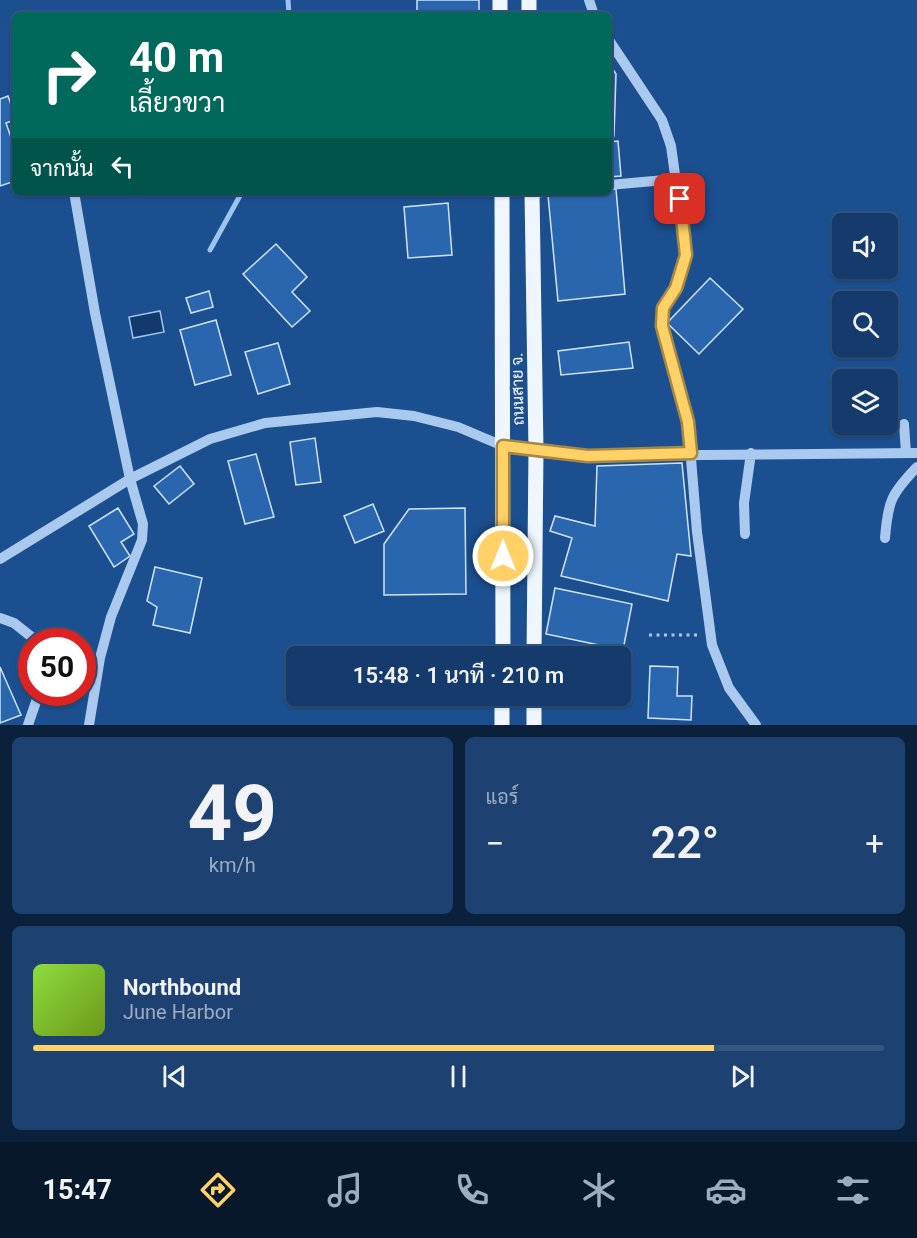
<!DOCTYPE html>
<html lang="th">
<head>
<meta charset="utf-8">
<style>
  :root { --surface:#143b6b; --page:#1d4271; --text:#f1f3f6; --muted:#9dadc1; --line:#33557e; --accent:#ffd166 }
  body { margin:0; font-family:Roboto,Sarabun,sans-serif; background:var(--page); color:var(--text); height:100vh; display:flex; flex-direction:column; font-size:22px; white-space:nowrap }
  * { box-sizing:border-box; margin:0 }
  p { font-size:20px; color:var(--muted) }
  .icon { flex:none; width:33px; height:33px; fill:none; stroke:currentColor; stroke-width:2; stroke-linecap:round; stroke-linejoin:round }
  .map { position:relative; height:725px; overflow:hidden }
  .side { display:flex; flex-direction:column; gap:12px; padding:12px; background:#0b203b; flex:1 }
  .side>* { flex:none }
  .guide { position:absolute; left:12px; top:12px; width:600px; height:183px; border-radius:9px; box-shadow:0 2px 4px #0004,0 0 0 2px var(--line); background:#00695c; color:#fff; overflow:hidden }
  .fabs { position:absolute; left:832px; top:213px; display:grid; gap:12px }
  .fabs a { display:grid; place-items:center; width:66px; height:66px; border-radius:9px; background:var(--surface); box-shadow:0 2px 4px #0004,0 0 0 2px var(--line); font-size:30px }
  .speed { position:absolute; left:18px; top:628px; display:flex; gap:12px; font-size:30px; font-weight:700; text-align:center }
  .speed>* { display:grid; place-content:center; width:78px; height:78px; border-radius:50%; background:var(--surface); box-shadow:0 2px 4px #0004,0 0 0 2px var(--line); line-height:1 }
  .speed .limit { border:9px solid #d22; background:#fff; color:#111 }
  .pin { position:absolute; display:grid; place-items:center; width:51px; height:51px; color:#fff; margin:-26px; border-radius:12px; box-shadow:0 3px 9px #0006 }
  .me { position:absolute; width:66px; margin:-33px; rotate:0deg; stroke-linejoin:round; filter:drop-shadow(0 0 4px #0008) }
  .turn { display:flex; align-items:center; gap:21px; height:126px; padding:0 18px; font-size:27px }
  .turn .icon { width:78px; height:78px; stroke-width:2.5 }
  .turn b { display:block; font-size:42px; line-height:51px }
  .then { display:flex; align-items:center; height:57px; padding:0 18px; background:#0003; gap:12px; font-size:22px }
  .big { font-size:45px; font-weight:600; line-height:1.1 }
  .side .card { flex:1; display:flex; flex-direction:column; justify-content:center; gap:9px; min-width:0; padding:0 21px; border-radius:9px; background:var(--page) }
  .side .dial { align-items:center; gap:0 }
  .dial b { font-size:78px; line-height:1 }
  .song { display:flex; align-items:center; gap:18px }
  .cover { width:72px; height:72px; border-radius:9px; background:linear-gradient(135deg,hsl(90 70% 55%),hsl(80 70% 35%)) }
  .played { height:6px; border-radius:3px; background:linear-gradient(90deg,var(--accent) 80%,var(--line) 80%) }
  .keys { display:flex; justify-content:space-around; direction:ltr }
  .heat { display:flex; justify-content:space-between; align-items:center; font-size:33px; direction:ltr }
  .side .tiles { flex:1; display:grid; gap:12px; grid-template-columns:1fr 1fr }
  .card:last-child { grid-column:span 2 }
  .trip { position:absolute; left:286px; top:646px; width:345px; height:60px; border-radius:9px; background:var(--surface); box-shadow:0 2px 4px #0004,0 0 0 2px var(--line); font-weight:600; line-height:60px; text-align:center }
  .tab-bar { display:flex; height:96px; justify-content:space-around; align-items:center; background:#08182b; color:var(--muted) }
  .tab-bar .icon { width:42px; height:42px }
  .tab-bar .on { color:var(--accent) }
  .tab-bar b { font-size:27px; color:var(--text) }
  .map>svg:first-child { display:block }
  .water { fill:#123a6d; stroke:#9cc4f0; stroke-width:1.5 }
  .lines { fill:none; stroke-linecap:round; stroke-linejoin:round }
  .stream { stroke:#9cc4f0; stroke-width:5 }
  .building { fill:#2a66ad; stroke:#cfe3fa; stroke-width:1.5 }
  .path { stroke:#a9c9ee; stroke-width:3; stroke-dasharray:3 4.5; stroke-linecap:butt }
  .minor { stroke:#a9c9ee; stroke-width:10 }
  .major { stroke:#f0f6ff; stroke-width:15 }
  .route-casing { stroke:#a68842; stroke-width:15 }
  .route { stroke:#ffd166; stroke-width:10 }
  .labels { text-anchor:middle; stroke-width:6; stroke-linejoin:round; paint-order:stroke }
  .street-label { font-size:16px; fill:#fff; stroke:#1b4f8f }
</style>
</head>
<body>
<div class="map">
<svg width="917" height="725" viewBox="0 0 917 725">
  <rect width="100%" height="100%" fill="#1b4f8f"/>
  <path class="water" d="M160,311l4,21 -31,6 -4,-21z"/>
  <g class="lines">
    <path class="stream" d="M288,0l1,15
      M210,250l32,-58"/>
  </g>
  <path class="building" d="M417,0h62v15h-62z
    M609,63l7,11 -2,62h-5z
    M8,96l7,20v4l-9,3 9,26v32l-15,5v-87z
    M618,141l3,35 -12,1v-35z
    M616,189l9,105 -67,7 -10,-106 61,-3v-2z
    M448,203l4,52 -44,3 -4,-51z
    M276,244l31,33 -15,15 18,19 -18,16 -49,-53z
    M710,278l33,31 -44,45 -32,-31z
    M209,291l4,16 -22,6 -5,-15z
    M216,320l15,55 -36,10 -15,-55z
    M629,342l4,26 -72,7 -3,-24z
    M278,343l12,41 -32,10 -13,-42z
    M315,438l6,44 -25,3 -6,-43z
    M256,454l18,63 -29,7 -17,-63z
    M682,463l9,93 -14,-2 -9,47 -107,-25 11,-38 -22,-7 5,-15 40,10 2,-60z
    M180,466l14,18 -25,20 -15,-18z
    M373,504l11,27 -29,12 -11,-27z
    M118,508l16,26 -13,8 9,14 -16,11 -25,-41z
    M465,508l1,86 -82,1v-51l25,-35z
    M155,567l47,11 -12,55 -37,-8 4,-18 -10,-6z
    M555,588l77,16 -9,46 -77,-16z
    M650,666l28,1 -1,29h15l-1,24 -43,-2z
    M0,667l21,48 -21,8z"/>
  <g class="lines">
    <path class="path" d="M649,635h48"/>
    <path class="minor" d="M589,0l5,15
      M609,40l53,80 9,26 15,109 -10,33 -13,20 -1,18 26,96 9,110 15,113 17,43 27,37
      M609,185l67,-6
      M74,192l21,121 35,166 13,45 -1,16 -31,77 -11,41 -11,67
      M532,193l12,-1
      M904,424l2,29
      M745,534l-1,-31 7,-50
      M885,538c3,-37 6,-44 32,-71
      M0,559l130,-80 80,-40 55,-16 112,-11 37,4 44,11 45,19 84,10 330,-3
      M0,618l14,5 24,19
      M28,725l11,-32"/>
    <path class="major" d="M500,0v15
      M529,0v15
      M502,192l1,465
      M532,192l4,258 -2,207
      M502,725v-29
      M534,725v-29"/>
  </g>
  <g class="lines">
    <g class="route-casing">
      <path id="route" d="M503,556v-110l85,10 103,-3 -3,-31 -26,-96 1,-18 13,-20 10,-33 -6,-56"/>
    </g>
    <use href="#route" class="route"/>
  </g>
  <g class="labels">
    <g class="street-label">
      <text transform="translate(517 389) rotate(-91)" y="6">ถนนสาย จ.</text>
    </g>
  </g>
</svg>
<div class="fabs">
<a><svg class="icon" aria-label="sound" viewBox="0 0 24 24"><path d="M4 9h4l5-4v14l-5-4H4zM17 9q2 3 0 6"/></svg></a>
<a><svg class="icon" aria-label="search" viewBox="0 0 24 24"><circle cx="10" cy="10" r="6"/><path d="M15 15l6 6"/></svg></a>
<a><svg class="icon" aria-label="layers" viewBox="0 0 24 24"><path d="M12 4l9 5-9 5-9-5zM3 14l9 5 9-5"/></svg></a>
</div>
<div class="speed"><div class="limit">50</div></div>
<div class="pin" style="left:680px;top:199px;background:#d93025"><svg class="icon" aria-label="arrive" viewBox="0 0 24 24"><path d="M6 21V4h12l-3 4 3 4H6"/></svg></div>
<svg class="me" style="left:503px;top:556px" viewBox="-20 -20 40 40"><circle r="17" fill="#ffd166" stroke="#fff" stroke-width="3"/><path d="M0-11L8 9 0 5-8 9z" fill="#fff"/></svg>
<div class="trip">15:48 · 1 นาที · 210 m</div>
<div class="guide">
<div class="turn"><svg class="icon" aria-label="right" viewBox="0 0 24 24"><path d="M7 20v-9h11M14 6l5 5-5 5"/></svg><div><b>40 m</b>เลี้ยวขวา</div></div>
<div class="then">จากนั้น<svg class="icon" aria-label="left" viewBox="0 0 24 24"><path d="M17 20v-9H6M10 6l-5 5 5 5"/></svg></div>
</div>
</div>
<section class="side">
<div class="tiles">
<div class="card dial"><b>49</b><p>km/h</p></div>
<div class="card"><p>แอร์</p>
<div class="heat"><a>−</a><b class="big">22°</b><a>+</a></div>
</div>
<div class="card">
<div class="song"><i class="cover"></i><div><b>Northbound</b><p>June Harbor</p></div></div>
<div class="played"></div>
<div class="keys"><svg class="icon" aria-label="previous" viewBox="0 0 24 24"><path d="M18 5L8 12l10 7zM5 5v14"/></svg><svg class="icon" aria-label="pause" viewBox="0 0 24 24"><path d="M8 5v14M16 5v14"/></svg><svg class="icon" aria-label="next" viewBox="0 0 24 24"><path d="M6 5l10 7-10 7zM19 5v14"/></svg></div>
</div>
</div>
</section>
<nav class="tab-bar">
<b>15:47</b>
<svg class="icon on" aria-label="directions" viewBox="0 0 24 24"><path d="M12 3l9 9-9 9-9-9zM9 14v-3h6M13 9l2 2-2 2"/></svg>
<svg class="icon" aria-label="music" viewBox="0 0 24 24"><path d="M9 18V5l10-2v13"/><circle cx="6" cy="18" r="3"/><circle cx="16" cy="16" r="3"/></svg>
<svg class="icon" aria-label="phone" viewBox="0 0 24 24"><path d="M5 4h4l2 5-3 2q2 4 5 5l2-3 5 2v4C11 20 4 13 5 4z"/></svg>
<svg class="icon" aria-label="climate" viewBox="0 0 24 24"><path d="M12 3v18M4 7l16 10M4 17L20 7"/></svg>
<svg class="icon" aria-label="car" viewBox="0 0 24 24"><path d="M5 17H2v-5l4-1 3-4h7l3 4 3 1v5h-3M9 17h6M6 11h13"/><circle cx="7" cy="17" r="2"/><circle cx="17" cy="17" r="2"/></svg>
<svg class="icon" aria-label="filters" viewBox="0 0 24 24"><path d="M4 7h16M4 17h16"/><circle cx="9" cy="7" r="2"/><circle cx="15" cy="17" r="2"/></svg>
</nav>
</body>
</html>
